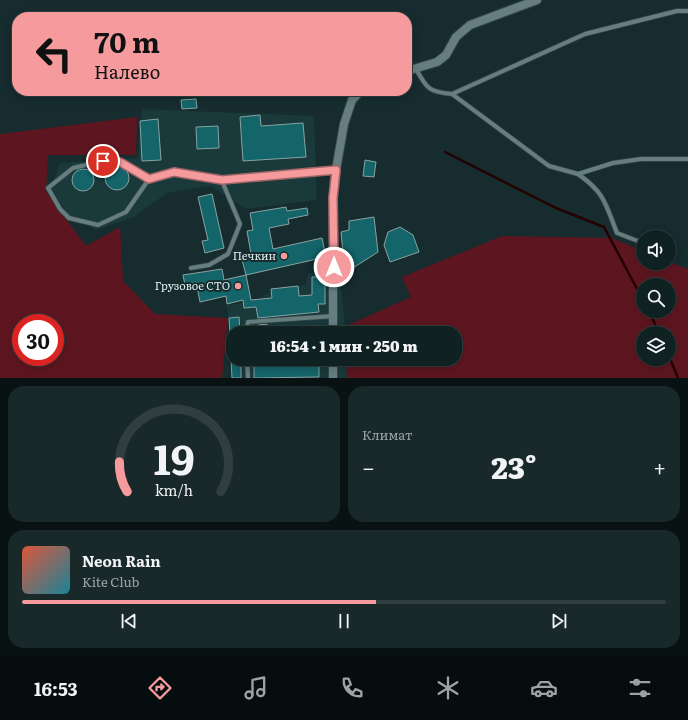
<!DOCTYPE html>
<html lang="ru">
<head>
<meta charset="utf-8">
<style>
  :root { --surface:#102122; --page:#19292a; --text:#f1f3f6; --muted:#9ca3a5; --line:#303e40; --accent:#f59b9d }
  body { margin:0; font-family:Literata,serif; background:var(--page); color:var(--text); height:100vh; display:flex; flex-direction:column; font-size:15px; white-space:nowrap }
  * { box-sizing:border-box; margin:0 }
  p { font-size:13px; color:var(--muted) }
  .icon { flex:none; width:22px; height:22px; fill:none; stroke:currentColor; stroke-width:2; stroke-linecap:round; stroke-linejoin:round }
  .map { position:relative; height:378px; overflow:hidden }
  .sheet { display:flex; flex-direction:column; gap:8px; padding:8px; background:#091213; flex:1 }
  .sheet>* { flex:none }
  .banner { position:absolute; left:12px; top:12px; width:400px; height:84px; border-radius:16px; box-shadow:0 2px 10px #0003,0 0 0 1px var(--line); background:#f59b9d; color:#111; overflow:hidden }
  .controls { position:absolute; left:636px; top:230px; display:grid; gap:8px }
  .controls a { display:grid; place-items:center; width:40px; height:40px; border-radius:50%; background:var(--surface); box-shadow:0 2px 10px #0003,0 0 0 1px var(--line); font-size:20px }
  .speed { position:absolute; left:12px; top:314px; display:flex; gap:8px; font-size:20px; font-weight:700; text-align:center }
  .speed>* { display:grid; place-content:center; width:52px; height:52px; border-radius:50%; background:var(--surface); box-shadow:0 2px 10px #0003,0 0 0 1px var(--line); line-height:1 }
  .speed .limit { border:6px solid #d22; background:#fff; color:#111 }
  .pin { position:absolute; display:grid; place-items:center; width:34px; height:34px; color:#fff; margin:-17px; border:2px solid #fff; border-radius:50%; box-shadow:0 1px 4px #0007 }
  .me { position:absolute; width:44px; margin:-22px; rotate:0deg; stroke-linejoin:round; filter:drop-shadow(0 0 3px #0008) }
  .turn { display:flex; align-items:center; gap:14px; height:84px; padding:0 16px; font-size:18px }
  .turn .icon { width:52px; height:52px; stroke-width:2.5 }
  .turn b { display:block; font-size:28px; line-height:34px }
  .big { font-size:30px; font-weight:800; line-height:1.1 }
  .sheet .card { flex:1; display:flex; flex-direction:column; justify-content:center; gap:6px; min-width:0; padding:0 14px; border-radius:16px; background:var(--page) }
  .sheet .dial { align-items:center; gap:0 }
  .dial svg { height:104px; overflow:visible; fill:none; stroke:var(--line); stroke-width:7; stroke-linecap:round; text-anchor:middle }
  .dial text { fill:var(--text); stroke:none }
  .song { display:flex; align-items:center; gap:12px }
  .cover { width:48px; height:48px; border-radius:6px; background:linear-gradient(135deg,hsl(10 70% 55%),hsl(190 70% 35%)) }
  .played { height:4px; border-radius:2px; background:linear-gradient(90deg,var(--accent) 55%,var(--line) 55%) }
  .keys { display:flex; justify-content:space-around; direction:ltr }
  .heat { display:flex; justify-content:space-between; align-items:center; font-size:22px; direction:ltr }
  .sheet .tiles { flex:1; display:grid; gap:8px; grid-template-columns:1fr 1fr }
  .card:last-child { grid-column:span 2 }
  .trip { position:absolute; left:226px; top:326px; width:236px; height:40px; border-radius:16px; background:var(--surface); box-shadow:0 2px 10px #0003,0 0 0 1px var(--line); font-weight:800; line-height:40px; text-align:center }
  .dock { display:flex; height:64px; justify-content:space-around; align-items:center; background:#060d0e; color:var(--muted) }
  .dock .icon { width:28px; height:28px }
  .dock .selected { color:var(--accent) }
  .dock b { font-size:18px; color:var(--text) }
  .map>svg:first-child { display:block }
  .built { fill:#19393b }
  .green { fill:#5d161f; fill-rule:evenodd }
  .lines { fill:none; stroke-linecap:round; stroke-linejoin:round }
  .stream { stroke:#240003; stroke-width:2.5 }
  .building { fill:#14656a; stroke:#89a2a3 }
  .lane-casing { stroke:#37484a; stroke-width:5.5 }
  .street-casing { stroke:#37484a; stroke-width:10 }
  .lane { stroke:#667e7f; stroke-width:4 }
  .street { stroke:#667e7f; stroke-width:8 }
  .route-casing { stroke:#9f6566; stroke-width:10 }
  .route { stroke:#f59b9d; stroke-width:7 }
  .poi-dot { fill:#f59b9d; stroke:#162c2e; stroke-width:1.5 }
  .labels { text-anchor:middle; stroke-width:4; stroke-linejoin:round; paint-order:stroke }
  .poi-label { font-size:11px; fill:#e0edee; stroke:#162c2e; text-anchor:end }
</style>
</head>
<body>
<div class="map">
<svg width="688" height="378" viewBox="0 0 688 378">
  <rect width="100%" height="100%" fill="#162c2e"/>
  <path class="built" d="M142,109l172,7 3,84 -71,9 -35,-23 -44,7 -33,24 -38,13 -28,-16 -18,-24 10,-27 78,-5z
    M339,269l7,64h-113v26h113l1,19h-114l-6,-73 28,-4 20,-12 31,-4 2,-11z"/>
  <path class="green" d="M137,117l-1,38h-88l-2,37 40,54 34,-19 3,54 32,33 73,4 -6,60h-222v-244zM21,323h34v34h-34z
    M502,236l110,2 31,13v12l26,-1 19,7v109h-341l-1,-19h109v-26h-109v-7l65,-29 -9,-20zM643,285h26v26h-26zM643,333h26v26h-26z"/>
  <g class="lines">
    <path class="stream" d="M445,152l111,56 48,19 39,73
      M649,311l10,22
      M669,356l9,22"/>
  </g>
  <path class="building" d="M196,99l1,9 -15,1 -1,-9z
    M260,115l1,11 42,-3 3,34 -63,4 -3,-44z
    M158,119l3,41 -19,1 -2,-40z
    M218,126l1,22 -22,1 -1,-22z
    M365,160l11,2 -2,15 -11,-1z
    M105 178a12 12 0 1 1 24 0a12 12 0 1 1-24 0Z
    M72 180a11 11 0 1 1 22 0a11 11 0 1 1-22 0Z
    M212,194l12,54 -19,5 -3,-12 6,-1 -10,-43z
    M286,207l1,4 20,-3 1,7 -20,4 1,5 -20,4 4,21 49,-11 4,19 -80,18 -5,-19 10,-2 -4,-23 6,-1 -3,-17z
    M374,217l4,35 -33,21 -4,-41 8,-2v-9z
    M400,227l13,8 6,17 -29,10 -6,-17 4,-13z
    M222,269l2,11 22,-5 5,25 21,-2 -1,-9 27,-3 1,10 13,-1v-18h13v27h-7l1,8 -61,6 -2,-11 -12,1 -1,-8 -16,4 -1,-8 -26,6 -4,-20 -11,3 -2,-10z
    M239,317l1,16h-10l-1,-15z
    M267,324v9h-8l-1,-8z
    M317,326l1,7h-34v-6z
    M231,359h10v19h-9z
    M319,359v18l-65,1v-18z"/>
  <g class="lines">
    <g class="lane-casing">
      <path id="lane" d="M416,69c11,20 13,23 36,25l133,-60 92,-23h11
        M452,94l97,72 29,8 35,-11 28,-4h47
        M578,174c27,19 27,29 39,59l26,10
        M149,179l-29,-17 -17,-1 -30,7 -25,20 12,21 9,9 29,7 28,-13 23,-33 25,-7 48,9 114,-11
        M191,268l18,-3 19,-11 12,-30 -18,-43
        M246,333l2,-11 86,-6
        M247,359l1,19"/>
    </g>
    <g class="street-casing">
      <path id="street" d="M407,71l30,-9 9,-7 10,-18 14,-12 67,-25
        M333,333v-135l3,-28 8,-46 8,-24 9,-9
        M333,378v-19"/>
    </g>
    <use href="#lane" class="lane"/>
    <use href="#street" class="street"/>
  </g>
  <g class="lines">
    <g class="route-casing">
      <path id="route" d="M103,161l17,1 29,17 25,-7 48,8 114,-10 -3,28 1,69"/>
    </g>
    <use href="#route" class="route"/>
  </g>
  <g class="poi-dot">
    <circle cx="284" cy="256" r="4"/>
    <circle cx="238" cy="286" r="4"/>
  </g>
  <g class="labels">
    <g class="poi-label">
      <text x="276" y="260">Печкин</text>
      <text x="230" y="290">Грузовое СТО</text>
    </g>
  </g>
</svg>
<div class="controls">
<a><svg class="icon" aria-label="sound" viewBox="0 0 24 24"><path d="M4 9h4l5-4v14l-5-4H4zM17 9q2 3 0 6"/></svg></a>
<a><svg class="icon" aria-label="search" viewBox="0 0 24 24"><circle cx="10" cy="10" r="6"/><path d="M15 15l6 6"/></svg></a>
<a><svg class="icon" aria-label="layers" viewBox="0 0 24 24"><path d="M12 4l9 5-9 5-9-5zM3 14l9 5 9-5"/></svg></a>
</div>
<div class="speed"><div class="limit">30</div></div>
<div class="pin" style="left:103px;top:161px;background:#d93025"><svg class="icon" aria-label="arrive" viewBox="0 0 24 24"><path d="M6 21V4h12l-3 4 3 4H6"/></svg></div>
<svg class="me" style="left:334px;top:267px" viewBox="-20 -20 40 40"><circle r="17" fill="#f59b9d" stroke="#fff" stroke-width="3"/><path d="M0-11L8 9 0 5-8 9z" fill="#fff"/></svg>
<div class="trip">16:54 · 1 мин · 250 m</div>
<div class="banner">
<div class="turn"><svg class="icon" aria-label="left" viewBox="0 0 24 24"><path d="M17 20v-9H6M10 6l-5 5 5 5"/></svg><div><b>70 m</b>Налево</div></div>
</div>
</div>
<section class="sheet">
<div class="tiles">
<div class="card dial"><svg viewBox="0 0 100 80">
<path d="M14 69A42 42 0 1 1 86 69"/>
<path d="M14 69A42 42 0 0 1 8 46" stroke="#f59b9d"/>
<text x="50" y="56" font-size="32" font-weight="700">19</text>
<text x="50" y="72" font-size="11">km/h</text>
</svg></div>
<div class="card"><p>Климат</p>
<div class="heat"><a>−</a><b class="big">23°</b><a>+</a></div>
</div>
<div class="card">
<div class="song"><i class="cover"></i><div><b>Neon Rain</b><p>Kite Club</p></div></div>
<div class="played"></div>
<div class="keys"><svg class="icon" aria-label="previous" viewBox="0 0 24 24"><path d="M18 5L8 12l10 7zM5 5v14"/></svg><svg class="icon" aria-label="pause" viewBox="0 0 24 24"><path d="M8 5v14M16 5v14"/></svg><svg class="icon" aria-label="next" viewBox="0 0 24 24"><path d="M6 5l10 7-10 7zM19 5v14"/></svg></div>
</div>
</div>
</section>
<nav class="dock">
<b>16:53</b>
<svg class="icon selected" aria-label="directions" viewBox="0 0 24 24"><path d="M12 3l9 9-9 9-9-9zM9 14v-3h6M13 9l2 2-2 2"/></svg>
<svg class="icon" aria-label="music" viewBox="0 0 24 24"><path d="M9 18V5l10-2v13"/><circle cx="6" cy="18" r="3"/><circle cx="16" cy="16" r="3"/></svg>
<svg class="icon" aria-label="phone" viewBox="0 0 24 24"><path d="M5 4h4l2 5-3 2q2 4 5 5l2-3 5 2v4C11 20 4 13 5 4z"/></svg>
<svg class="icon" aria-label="climate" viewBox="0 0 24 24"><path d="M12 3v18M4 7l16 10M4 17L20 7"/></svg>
<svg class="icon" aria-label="car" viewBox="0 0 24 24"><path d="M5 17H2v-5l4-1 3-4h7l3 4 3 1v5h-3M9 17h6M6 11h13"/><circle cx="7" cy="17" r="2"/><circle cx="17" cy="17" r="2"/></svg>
<svg class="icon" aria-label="filters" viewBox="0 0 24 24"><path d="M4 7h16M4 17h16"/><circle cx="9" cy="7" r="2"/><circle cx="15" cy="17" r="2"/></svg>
</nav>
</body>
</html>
